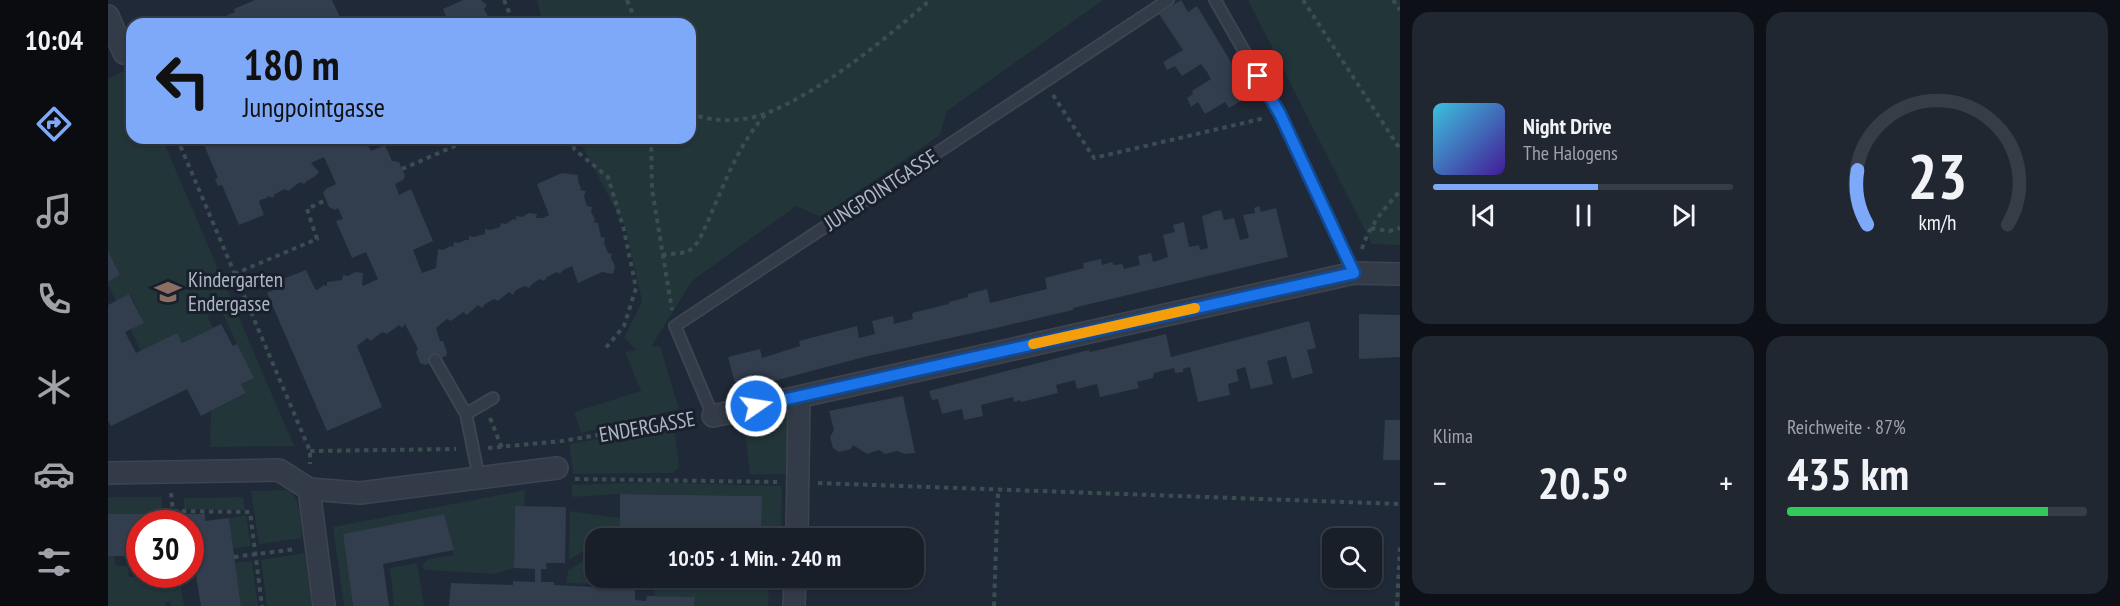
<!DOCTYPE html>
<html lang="de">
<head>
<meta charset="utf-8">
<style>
  :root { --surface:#181f29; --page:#212731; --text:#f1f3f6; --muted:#9fa2a8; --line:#363d46; --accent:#7ea9f9 }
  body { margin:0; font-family:"PT Sans Narrow",sans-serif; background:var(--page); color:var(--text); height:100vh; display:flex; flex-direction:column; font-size:22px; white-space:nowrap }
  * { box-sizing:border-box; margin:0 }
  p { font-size:20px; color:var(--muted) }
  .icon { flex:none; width:33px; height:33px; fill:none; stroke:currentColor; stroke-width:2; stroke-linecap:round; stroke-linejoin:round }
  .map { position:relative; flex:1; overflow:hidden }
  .details { display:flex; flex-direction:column; gap:12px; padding:12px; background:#0d1117; width:720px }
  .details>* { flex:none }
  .guide { position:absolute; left:18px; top:18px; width:570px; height:126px; border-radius:18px; box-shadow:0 2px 4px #0004,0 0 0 2px var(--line); background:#7ea9f9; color:#111; overflow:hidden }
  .fabs { position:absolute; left:1214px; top:528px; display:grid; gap:12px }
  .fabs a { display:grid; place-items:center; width:60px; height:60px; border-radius:12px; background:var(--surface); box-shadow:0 2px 4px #0004,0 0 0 2px var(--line); font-size:30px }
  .speed { position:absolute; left:18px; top:510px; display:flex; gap:12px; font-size:30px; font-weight:700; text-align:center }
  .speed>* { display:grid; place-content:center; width:78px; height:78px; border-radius:50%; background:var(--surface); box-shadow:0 2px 4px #0004,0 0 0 2px var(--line); line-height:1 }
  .speed .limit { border:9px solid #d22; background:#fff; color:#111 }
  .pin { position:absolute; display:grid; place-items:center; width:51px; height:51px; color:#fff; margin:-26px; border-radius:12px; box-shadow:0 3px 9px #0006 }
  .me { position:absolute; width:66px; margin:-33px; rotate:77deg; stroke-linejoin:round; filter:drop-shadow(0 0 4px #0008) }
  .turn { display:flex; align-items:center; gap:21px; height:126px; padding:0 18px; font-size:27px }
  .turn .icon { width:78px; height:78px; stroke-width:2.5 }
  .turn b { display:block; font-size:42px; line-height:51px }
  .big { font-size:45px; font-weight:800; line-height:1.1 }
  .details .widget { flex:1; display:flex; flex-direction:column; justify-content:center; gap:9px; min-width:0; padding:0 21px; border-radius:18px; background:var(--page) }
  .details .dial { align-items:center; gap:0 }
  .dial svg { height:156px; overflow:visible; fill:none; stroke:var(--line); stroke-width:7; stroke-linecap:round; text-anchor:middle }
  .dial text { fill:var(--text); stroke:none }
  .song { display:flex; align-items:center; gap:18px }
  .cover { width:72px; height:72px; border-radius:9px; background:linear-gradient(135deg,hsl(190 70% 55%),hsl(260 70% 35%)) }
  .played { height:6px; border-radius:3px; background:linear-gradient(90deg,var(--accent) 55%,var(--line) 55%) }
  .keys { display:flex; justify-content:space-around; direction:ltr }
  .heat { display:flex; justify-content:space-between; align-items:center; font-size:33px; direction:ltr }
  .charge { height:9px; border-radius:4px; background:linear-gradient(90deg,#34c759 87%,var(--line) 0) }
  .details .tiles { flex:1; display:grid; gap:12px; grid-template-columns:repeat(2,1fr) }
  .trip { position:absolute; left:477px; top:528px; width:339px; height:60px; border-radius:18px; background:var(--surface); box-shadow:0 2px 4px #0004,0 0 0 2px var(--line); font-weight:800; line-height:60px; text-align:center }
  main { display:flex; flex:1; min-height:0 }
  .dock { display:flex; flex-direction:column; width:108px; justify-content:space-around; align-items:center; background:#0a0c10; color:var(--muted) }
  .dock .icon { width:42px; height:42px }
  .dock .selected { color:var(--accent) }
  .dock b { font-size:27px; color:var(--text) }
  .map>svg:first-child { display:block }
  .green { fill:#223538 }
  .building { fill:#323d4e }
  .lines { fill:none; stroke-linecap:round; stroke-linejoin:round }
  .service-casing { stroke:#3d4451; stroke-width:14 }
  .minor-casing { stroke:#3d4451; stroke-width:24 }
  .path { stroke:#3a4e51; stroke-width:4; stroke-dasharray:4.5 4.5; stroke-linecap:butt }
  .service { stroke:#333b48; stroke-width:10 }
  .minor { stroke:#333b48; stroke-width:21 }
  .route-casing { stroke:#114b97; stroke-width:15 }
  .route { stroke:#1a73e8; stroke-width:10 }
  .slow { stroke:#f59e0b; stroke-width:10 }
  .labels { text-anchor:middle; stroke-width:6; stroke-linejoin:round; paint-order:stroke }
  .street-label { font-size:21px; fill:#adb6c5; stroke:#19202c }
  .poi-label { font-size:21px; fill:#adb6c5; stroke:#19202c; text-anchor:start }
</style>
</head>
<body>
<main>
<nav class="dock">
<b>10:04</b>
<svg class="icon selected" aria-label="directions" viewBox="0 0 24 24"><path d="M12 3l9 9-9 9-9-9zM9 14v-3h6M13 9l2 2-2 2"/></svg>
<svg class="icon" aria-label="music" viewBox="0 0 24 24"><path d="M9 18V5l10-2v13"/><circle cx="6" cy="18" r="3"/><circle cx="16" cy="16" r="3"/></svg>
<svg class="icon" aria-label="phone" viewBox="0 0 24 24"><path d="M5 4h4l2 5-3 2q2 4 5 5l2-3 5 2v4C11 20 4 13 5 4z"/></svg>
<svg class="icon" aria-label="climate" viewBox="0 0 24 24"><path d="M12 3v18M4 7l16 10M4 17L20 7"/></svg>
<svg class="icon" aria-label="car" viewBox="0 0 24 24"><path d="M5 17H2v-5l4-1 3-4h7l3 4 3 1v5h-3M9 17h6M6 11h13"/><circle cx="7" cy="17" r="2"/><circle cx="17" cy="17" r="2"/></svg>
<svg class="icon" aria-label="filters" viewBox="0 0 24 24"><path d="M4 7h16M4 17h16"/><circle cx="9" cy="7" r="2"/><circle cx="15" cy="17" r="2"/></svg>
</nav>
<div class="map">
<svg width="1292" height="606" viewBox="0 0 1292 606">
  <rect width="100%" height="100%" fill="#202937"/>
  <path class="green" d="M429,0h566l-156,111 -7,24 -119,82 -25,-11 -104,75 -41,66 9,-1 19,63 -98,24 -7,-21 67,-21 -16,-39 12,-2 -13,-12 18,-37 -16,-72 -48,-91h112v-114h-147z
    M1140,0h152v245l-28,-1z
    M24,67v71h30l132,308 -84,1 1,-36 34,-17 -4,-10 12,-6 -33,-70 -13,8 6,12 -31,15 -5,-10 -36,18 -11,-22 13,-7 -13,-28 -14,7 -8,-16v-3l12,-7 -12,-24v-172z
    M680,409l4,4 -3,61h-39l-6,-53z
    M566,426l5,42 -7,5 -99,1 -4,-30z
    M540,482l134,4 -1,52h-10v-6h-10v-36l-141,-2 -48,3v-12z
    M179,490c15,7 13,34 15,48l-43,6 -8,-53z
    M417,490l-1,16h-9l-1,62 -19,6 -70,-4 -3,-5 6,-6 26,-4 -10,-41 -101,20 10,72h-9l-11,-79z
    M0,497h54v17h-54z
    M135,497l2,13 -61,-1v-11z
    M462,511l50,7v11l-16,9h-8l-1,6 -26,16z
    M138,515l5,31 -18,3 -4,-31z
    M196,553l8,53h-45l-6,-46z
    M487,554l1,24h42v8l-72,-3 2,-13z
    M0,556h6l2,10h12l1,11h16v-2h34l5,31h-13l-1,-5 -5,1 1,4h-58z
    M144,561l6,45h-17l-6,-43z
    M309,563l7,43h-30l-4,-38z
    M548,578h76v3l37,2 -1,23h-74l1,-9 -41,-1z"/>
  <path class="building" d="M147,0h77l11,24h-117l-3,-7 12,-5 -1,-3z
    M355,0h18l6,5 -3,4 5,9 5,3 -3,3h-42l-6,-15z
    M1073,0l7,12 9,-6 54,89 -22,13 -4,-6 -20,12 -7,-12 -7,5 -4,-9 6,-4 -1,-3 19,-12 -4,-7 -6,-8 -19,12 -7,-10 -8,4 -4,-8 20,-12 -24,-36z
    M93,138h24l2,7 2,-6 8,-1h116l1,2 10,-2 7,13 14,-6 7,16 7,1 6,14 -2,4 -8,4 4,11 12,-6 22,52 -20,9 9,23 14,-5 2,-19 5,1 7,-4 3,1 1,-5 5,1 6,-3h4v-4l5,1 11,-3v-5l5,1 10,-3 1,-4 5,1 7,-5 3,1v-4l6,1 7,-4 8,1 -1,4h7l6,-3 -12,-31 25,-11 16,2v6l3,7 -1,2 6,1 -2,5 3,10 5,1 -1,5 4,7 -1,3 4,1 3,14 4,1 -1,5 4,10 4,1 -1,4 4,8 -2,8 -11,-2 -24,11 -6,-17 -9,4 -3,4 -3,-2 -10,5 -3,4 -4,-2 -8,5 -3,4 -4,-2 -9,4 -3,5 -4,-3 -11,9 -4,-2 -9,5 -3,4 -4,-3 -11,10 -4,-3 -12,9 -4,-2 -11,9 4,13h3l4,12 -1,3 -21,9 -5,-2 -4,-11 2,-3 -13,-25 -3,4 -3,-3 -12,9 -5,-2 -11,9 -4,-3 -10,8 25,61 -55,24 -60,-138 16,-7 -3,-6 26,-10 9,19 2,1 7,-5 3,1v-4l15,-2 1,-5 5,1 7,-4 8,1 -1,11 1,2 15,-7 -12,-27 -14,6 -16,-37 7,-2 -5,-11 -3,2 -6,-3 -6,-14 3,-4 10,-5 -12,-27 -13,6 8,9 -5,5 -7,4 -3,3 -4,-2 -12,9 -3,-2 -10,5 -2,4 -5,-2 -1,2 -7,2 -1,2 5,13 -25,10 -17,-40 -4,1 -3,-7 3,-1z
    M1151,206l2,6 15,-4 12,49 -215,51v2l-77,18 -132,29 -127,34 -9,-34 32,-8 2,9 38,-12 -1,-5 58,-15 2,12 16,-4 -3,-13 21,-5 1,8 19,-5 -1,-6 37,-9v-2l19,-5v-3l19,-5 3,14 57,-14 -2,-11 39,-10 -1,-5 18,-4 1,6 10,-3 2,3 8,-1 2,5 16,-4 -2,-9 13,-3 2,9 7,-2 8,-3 -5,-22 12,-3 -2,-7 11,-3 5,25 10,-2 1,5 8,-2 -6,-32 10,-3v-1l9,-2 3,10 10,-2 6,22 9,-2 -6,-23 12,-2 -1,-5z
    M0,251l12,24 -12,7z
    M21,294l15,29 -19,9 11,21 41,-20 5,10 39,-19 12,22 4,-2 17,34 -13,6 5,9 -45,23 -14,-27 -76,37 -3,-5v-116z
    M1251,314l41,1v42l-41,2z
    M1201,321l7,27 -9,2 6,23 -21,6 -6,-23 -19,5 6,23 -22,5 -6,-22 -9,3 3,11 -11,3 2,11 -32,7 -8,-35 -7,2v3l-8,1 -1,-5 -20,5 -1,5 -16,4 2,6 -39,9 -3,-13 -20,5 -2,-9 -19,5 2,8 -37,9 -1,-2 -6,2 -1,-5 -32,8 2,11 -19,4 -2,-11 -20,5 -4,-15 -6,1 -3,-9 140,-36 20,-5 1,2 76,-18 5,23z
    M795,396l12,57 -10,1 -8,-3 -12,3 -6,-4 -12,4 -14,-9 -2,4 -12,3 -6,-4 -3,-11 4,-7 -5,-19z
    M1277,420h15v40h-17z
    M512,494l142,2 -1,36h10v6h-37v-7l-114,-2z
    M407,506l51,1 -1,56h-19l1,6h-6v13h13v3l81,4v11l11,1 1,-5 48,1 -1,9h-245l2,-23 62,2v-4l22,1v-13l-21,-1z
    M0,514h97v7l24,-3 12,88h-40l-11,-66v-16h-50v32h-32z
    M336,514l10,36 -71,14 6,42h-36l-10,-72z"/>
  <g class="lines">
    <g class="service-casing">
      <path id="service" d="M1107,0l65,114 74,159
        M327,360l31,54
        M605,416l-38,-90 493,-326
        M371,478l-13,-64 27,-16"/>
    </g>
    <g class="minor-casing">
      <path id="minor" d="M0,16l16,37
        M605,416l641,-143 46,1
        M0,473l171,-3 30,19 51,4 197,-25
        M201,489l15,117
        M689,538l2,-141
        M686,606l1,-28"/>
    </g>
    <path class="path" d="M396,0l10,24 5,-3 1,3
      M519,0l10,24
      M1195,0l97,149
      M1285,0l7,10
      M945,95l41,63 171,-40
      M582,113c22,10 55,9 77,0 55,-22 119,-74 163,-113
      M69,138l133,313v13
      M461,138l6,12 33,27 16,53 12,58 -12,38 -20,24
      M543,138l1,51 20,121
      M294,169l71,-31
      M1263,228l18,3 11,-3
      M1254,249c7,-23 22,-40 38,-58
      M554,255l26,-3 10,-10c22,-43 34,-90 67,-127
      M126,274l83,-35 -10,-30 19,-9
      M382,418l12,30
      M380,448l74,-7 132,-22
      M202,451l146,-2
      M467,479l202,3
      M710,483l582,21
      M63,493l2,18 77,1 12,94
      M126,557l62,-8
      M886,606l4,-116
      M1289,606l3,-61"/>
    <use href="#service" class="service"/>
    <use href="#minor" class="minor"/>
  </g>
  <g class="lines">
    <g class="route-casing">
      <path id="route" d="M648,406l598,-133 -74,-159 -22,-38"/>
    </g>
    <use href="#route" class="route"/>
    <path class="slow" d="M925,344l162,-36"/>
  </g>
  <defs>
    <g id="school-bare" transform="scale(2.07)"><path d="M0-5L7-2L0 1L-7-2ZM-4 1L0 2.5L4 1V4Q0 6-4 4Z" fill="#8d6e63" stroke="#19202c" stroke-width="2.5" paint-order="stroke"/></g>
  </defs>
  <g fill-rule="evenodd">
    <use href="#school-bare" x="60" y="292"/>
  </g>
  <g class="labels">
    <g class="street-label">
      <text transform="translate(773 190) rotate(-33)" y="7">JUNGPOINTGASSE</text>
      <text transform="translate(539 427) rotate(-10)" y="7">ENDERGASSE</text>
    </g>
    <g class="poi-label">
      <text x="80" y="287">Kindergarten<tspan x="80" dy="24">Endergasse</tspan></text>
    </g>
  </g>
</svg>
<div class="fabs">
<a><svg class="icon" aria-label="search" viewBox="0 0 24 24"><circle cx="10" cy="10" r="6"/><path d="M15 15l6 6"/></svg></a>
</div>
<div class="speed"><div class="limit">30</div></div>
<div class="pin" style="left:1150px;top:76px;background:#d93025"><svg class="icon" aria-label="arrive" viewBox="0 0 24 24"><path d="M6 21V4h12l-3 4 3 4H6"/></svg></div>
<svg class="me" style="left:648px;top:406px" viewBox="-20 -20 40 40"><circle r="17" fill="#1a73e8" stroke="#fff" stroke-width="3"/><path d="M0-11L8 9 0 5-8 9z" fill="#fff"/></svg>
<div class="trip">10:05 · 1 Min. · 240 m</div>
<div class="guide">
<div class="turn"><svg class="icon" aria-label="left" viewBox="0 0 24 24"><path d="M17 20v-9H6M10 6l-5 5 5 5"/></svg><div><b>180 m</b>Jungpointgasse</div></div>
</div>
</div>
<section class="details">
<div class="tiles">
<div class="widget">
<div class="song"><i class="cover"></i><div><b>Night Drive</b><p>The Halogens</p></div></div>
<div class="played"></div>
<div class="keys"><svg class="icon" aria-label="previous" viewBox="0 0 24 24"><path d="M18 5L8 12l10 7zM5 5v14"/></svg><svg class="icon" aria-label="pause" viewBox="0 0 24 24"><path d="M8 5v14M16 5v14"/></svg><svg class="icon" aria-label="next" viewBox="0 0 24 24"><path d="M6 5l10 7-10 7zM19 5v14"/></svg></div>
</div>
<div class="widget dial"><svg viewBox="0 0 100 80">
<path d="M14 69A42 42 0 1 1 86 69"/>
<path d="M14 69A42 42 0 0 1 9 41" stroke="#7ea9f9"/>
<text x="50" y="56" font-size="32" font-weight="700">23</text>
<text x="50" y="72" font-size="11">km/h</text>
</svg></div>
<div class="widget"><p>Klima</p>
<div class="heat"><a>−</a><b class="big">20.5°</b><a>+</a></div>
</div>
<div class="widget"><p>Reichweite · 87%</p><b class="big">435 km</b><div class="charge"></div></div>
</div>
</section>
</main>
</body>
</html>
